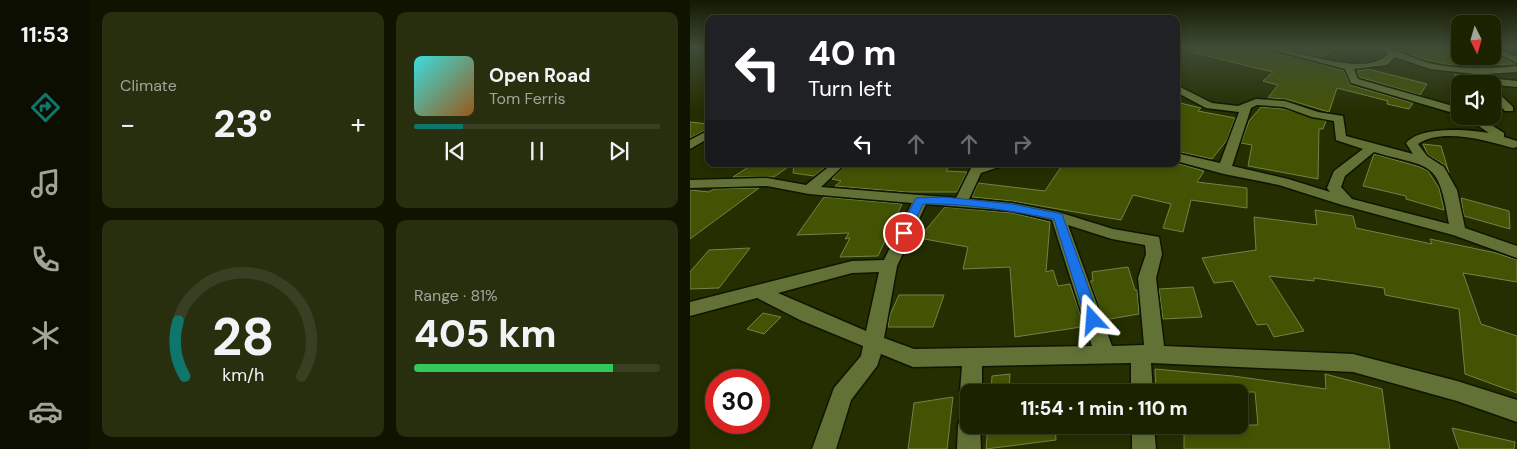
<!DOCTYPE html>
<html lang="en">
<head>
<meta charset="utf-8">
<style>
  :root { --surface:#1b2200; --page:#282f0f; --text:#f1f3f6; --muted:#a0a499; --line:#393f22; --accent:#0f766e }
  body { margin:0; font-family:"DM Sans",sans-serif; background:var(--page); color:var(--text); height:100vh; display:flex; flex-direction:column; font-size:19px; white-space:nowrap }
  * { box-sizing:border-box; margin:0 }
  p { font-size:16px; color:var(--muted) }
  .icon { flex:none; width:28px; height:28px; fill:none; stroke:currentColor; stroke-width:2; stroke-linecap:round; stroke-linejoin:round }
  .map { position:relative; flex:1; overflow:hidden }
  .panel { display:flex; flex-direction:column; gap:12px; padding:12px; background:#0f1300; width:600px }
  .panel>* { flex:none }
  .top-card { position:absolute; left:15px; top:15px; width:475px; height:152px; border-radius:10px; box-shadow:0 2px 8px #0003,0 0 0 1px var(--line); background:#202124; color:#fff; overflow:hidden }
  .needle { width:32px; rotate:175deg }
  .buttons { position:absolute; left:761px; top:15px; display:grid; gap:10px }
  .buttons a { display:grid; place-items:center; width:50px; height:50px; border-radius:10px; background:var(--surface); box-shadow:0 2px 8px #0003,0 0 0 1px var(--line); font-size:25px }
  .speed { position:absolute; left:15px; top:369px; display:flex; gap:10px; font-size:25px; font-weight:700; text-align:center }
  .speed>* { display:grid; place-content:center; width:65px; height:65px; border-radius:50%; background:var(--surface); box-shadow:0 2px 8px #0003,0 0 0 1px var(--line); line-height:1 }
  .speed .limit { border:8px solid #d22; background:#fff; color:#111 }
  .pin { position:absolute; display:grid; place-items:center; width:42px; height:42px; color:#fff; margin:-21px; border:2px solid #fff; border-radius:50%; box-shadow:0 1px 5px #0007 }
  .me { position:absolute; width:55px; margin:-28px; rotate:341deg; stroke-linejoin:round; filter:drop-shadow(0 0 4px #0008) }
  .turn { display:flex; align-items:center; gap:18px; height:105px; padding:0 20px; font-size:22px }
  .turn .icon { width:65px; height:65px; stroke-width:2.5 }
  .turn b { display:block; font-size:35px; line-height:42px }
  .lanes { display:flex; align-items:center; height:48px; padding:0 20px; background:#0003; justify-content:center; gap:25px; direction:ltr }
  .lanes .off { opacity:.35 }
  .big { font-size:38px; font-weight:800; line-height:1.1 }
  .panel .widget { flex:1; display:flex; flex-direction:column; justify-content:center; gap:8px; min-width:0; padding:0 18px; border-radius:10px; background:var(--page) }
  .panel .dial { align-items:center; gap:0 }
  .dial svg { height:130px; overflow:visible; fill:none; stroke:var(--line); stroke-width:7; stroke-linecap:round; text-anchor:middle }
  .dial text { fill:var(--text); stroke:none }
  .song { display:flex; align-items:center; gap:15px }
  .cover { width:60px; height:60px; border-radius:8px; background:linear-gradient(135deg,hsl(180 70% 55%),hsl(30 70% 35%)) }
  .played { height:5px; border-radius:2px; background:linear-gradient(90deg,var(--accent) 20%,var(--line) 20%) }
  .keys { display:flex; justify-content:space-around; direction:ltr }
  .heat { display:flex; justify-content:space-between; align-items:center; font-size:28px; direction:ltr }
  .charge { height:8px; border-radius:4px; background:linear-gradient(90deg,#34c759 81%,var(--line) 0) }
  .panel .tiles { flex:1; display:grid; gap:12px; grid-template-columns:repeat(2,1fr) }
  .trip { position:absolute; left:270px; top:384px; width:288px; height:50px; border-radius:10px; background:var(--surface); box-shadow:0 2px 8px #0003,0 0 0 1px var(--line); font-weight:800; line-height:50px; text-align:center }
  main { display:flex; flex:1; min-height:0 }
  .dock { display:flex; flex-direction:column; width:90px; justify-content:space-around; align-items:center; background:#0b0e00; color:var(--muted) }
  .dock .icon { width:35px; height:35px }
  .dock .selected { color:var(--accent) }
  .dock b { font-size:22px; color:var(--text) }
  .map>svg:first-child { display:block }
  .lines { fill:none; stroke-linecap:round; stroke-linejoin:round }
  .river { fill:#03111c; fill-rule:evenodd }
  .building { fill:#435304; stroke:#738347 }
  .minor-casing { stroke:#0f1500; stroke-width:3 }
  .minor { fill:#627236; fill-rule:evenodd }
  .route { fill:#1a73e8; stroke:#114b97 }
</style>
</head>
<body>
<main>
<nav class="dock">
<b>11:53</b>
<svg class="icon selected" aria-label="directions" viewBox="0 0 24 24"><path d="M12 3l9 9-9 9-9-9zM9 14v-3h6M13 9l2 2-2 2"/></svg>
<svg class="icon" aria-label="music" viewBox="0 0 24 24"><path d="M9 18V5l10-2v13"/><circle cx="6" cy="18" r="3"/><circle cx="16" cy="16" r="3"/></svg>
<svg class="icon" aria-label="phone" viewBox="0 0 24 24"><path d="M5 4h4l2 5-3 2q2 4 5 5l2-3 5 2v4C11 20 4 13 5 4z"/></svg>
<svg class="icon" aria-label="climate" viewBox="0 0 24 24"><path d="M12 3v18M4 7l16 10M4 17L20 7"/></svg>
<svg class="icon" aria-label="car" viewBox="0 0 24 24"><path d="M5 17H2v-5l4-1 3-4h7l3 4 3 1v5h-3M9 17h6M6 11h13"/><circle cx="7" cy="17" r="2"/><circle cx="17" cy="17" r="2"/></svg>
</nav>
<section class="panel">
<div class="tiles">
<div class="widget"><p>Climate</p>
<div class="heat"><a>−</a><b class="big">23°</b><a>+</a></div>
</div>
<div class="widget">
<div class="song"><i class="cover"></i><div><b>Open Road</b><p>Tom Ferris</p></div></div>
<div class="played"></div>
<div class="keys"><svg class="icon" aria-label="previous" viewBox="0 0 24 24"><path d="M18 5L8 12l10 7zM5 5v14"/></svg><svg class="icon" aria-label="pause" viewBox="0 0 24 24"><path d="M8 5v14M16 5v14"/></svg><svg class="icon" aria-label="next" viewBox="0 0 24 24"><path d="M6 5l10 7-10 7zM19 5v14"/></svg></div>
</div>
<div class="widget dial"><svg viewBox="0 0 100 80">
<path d="M14 69A42 42 0 1 1 86 69"/>
<path d="M14 69A42 42 0 0 1 10 35" stroke="#0f766e"/>
<text x="50" y="56" font-size="32" font-weight="700">28</text>
<text x="50" y="72" font-size="11">km/h</text>
</svg></div>
<div class="widget"><p>Range · 81%</p><b class="big">405 km</b><div class="charge"></div></div>
</div>
</section>
<div class="map">
<svg width="827" height="449" viewBox="0 0 827 449">
  <rect width="100%" height="100%" fill="#242e00"/>
  <g class="lines">
    <path class="river" d="M0,47h19v4l-19,3z"/>
  </g>
  <path class="building" d="M506,47h63l85,24 6,14 63,18 -4,6 -22,-5 1,-3 -51,-13 -8,24 -43,-13 -18,-1 10,-13 -15,-4 10,-9 -78,-19z
    M588,47h63l-21,10z
    M701,47h69v9h32v-3l23,11 -64,1 -28,-6z
    M678,69l59,15 -7,11 -61,-18 -2,-6z
    M764,74l20,2 10,5h-4l3,3h-21z
    M486,102l25,6 -3,3 37,7 -8,22 -15,19 -36,-8z
    M571,107l23,2 42,12 -3,8h-4l-1,50 -70,-13 4,-21 -11,-2 8,-22z
    M0,122l19,2v4l-19,10z
    M733,144l18,2 8,27 -4,-8 -17,-10z
    M684,154l46,13 8,4 11,17 5,22 -38,-11v-3l-43,-10z
    M486,163l28,8 -7,11 50,6v20l-56,-8 -8,32 -20,-4 8,-24 -38,-9 -12,25 -109,-19 -40,-4 6,-14 67,8 18,-27z
    M63,164h39l-18,13h-41z
    M104,164h35l-15,12 -21,-3z
    M157,164h104l-5,7 21,1 -10,20h-50l-72,-6 6,-5 -9,-2z
    M69,188l-69,51v-49l19,2 5,-3z
    M134,197l78,7 -24,52 -38,1 10,-19 -5,1 4,-6 -52,2z
    M771,198l48,13 1,18 -46,-13z
    M255,207l67,6 38,9 -4,50 7,-2 5,16 12,-2 13,39h-3l1,4 -66,10 -5,-70 -47,2 5,-22 -49,-9z
    M625,210l38,6 3,12 76,16 -2,-5 66,14 21,7v22l-54,-9 18,51 36,12v57l-52,-19 -6,-65 -74,-14 -1,-7 -70,-10v3l-45,-5 35,55 -30,6 -7,-13 -10,1 -24,-44 -19,2 -12,-25 54,-8 -2,-33 63,8z
    M60,248l-31,40 -29,1v-17l19,-22z
    M438,267l7,23h2l2,24 -35,6 -14,-39h3l-1,-9z
    M503,287l9,30 -39,2 -4,-30z
    M209,295h45l-11,32h-45l2,-12z
    M73,313l18,4 -17,17 -17,-5z
    M465,369l78,7 93,13 -1,-15 57,15 8,60h-206v-24h74l-3,-33h-99z
    M320,374l-1,18h-18l1,-16z
    M263,397l-6,52h-39l6,-46z
    M298,425h67l1,15 -70,9z
    M762,428l63,14 -1,7h-55z"/>
  <g class="lines">
    <g class="minor-casing">
      <path id="minor" d="M571,47c34,0 101,33 127,7l-10,-7c17,0 34,12 51,16 29,7 59,6 88,3v6l-31,2 12,5 19,2v6l-21,-2 -21,-11 -45,-5 -35,-12 -8,8 -33,4 4,10 102,29v7l-109,-32 -6,-14z
        M802,47l25,10v6l-25,-12z
        M486,85l36,18 26,3 18,-7 29,2 33,11 25,4 3,20 67,18 -7,-11c14,-17 62,-14 83,-10l-25,-17h13l27,17v4l13,4v6l-4,1c-25,-7 -71,-21 -95,-4l9,12 17,11 13,23 8,38 52,18v12l-64,-23 -111,-30 -63,-20 -55,-11 -48,-13v-8l44,10 19,-51 -33,-4 -30,-16zM567,105l27,2 28,10 22,4 2,19 27,9 -29,22 -7,17 3,4 -42,-13 -56,-13 19,-58zM684,152c58,17 64,6 75,72l-97,-25 -11,-12 4,-11z
        M802,87l21,20v4h-8l-13,-14z
        M19,130v8l-19,11v-9z
        M142,164h13l-24,23 135,11 15,-30 13,-4h17l-2,3 -18,6 -12,26 43,4 46,9 55,17 46,8 3,17 -6,24 8,68 189,8 104,27 60,19v22l-60,-21 -104,-29 -202,-9 2,29h-22v-29l-149,3v26h-13v9l-6,-2 -3,-7 2,-26 -49,1 -32,-13 -4,12 -26,34 -15,49h-24l22,-61 27,-32 2,-10 -63,-26 -43,-22 -67,18v-14l162,-41 32,-1 28,-57 -103,-9 -42,-8 -77,2v-8l77,-2 39,7zM236,204l86,7 40,9 40,126 -178,3 -30,-11 13,-72zM378,225l44,14 33,6 1,9 -8,24 6,67 -32,1zM189,272l-13,59 -88,-38 74,-20z
        M279,414v11h11l1,24h-24l1,-24 3,-8z
        M442,425h22l2,24h-24z"/>
    </g>
    <use href="#minor" class="minor"/>
  </g>
  <linearGradient id="sky" x2="0" y2="1"><stop stop-color="#141900"/><stop offset="0.43" stop-color="#3f4c37"/><stop offset="1" stop-color="#3f4c37" stop-opacity="0"/></linearGradient>
  <rect width="827" height="110" fill="url(#sky)"/>
  <path class="route" d="M254,197l68,7 50,10 38,106 -2,4h-10l-2,-4 -32,-101c-43,-8 -87,-16 -131,-15l-15,32h-8l-2,-3 18,-35z"/>
</svg>
<div class="buttons">
<a><svg class="needle" viewBox="-14 -14 28 28"><path d="M0-13l5 13h-10z" fill="#e53935"/><path d="M0 13l5-13h-10z" fill="#a0a499"/></svg></a>
<a><svg class="icon" aria-label="sound" viewBox="0 0 24 24"><path d="M4 9h4l5-4v14l-5-4H4zM17 9q2 3 0 6"/></svg></a>
</div>
<div class="speed"><div class="limit">30</div></div>
<div class="pin" style="left:214px;top:233px;background:#d93025"><svg class="icon" aria-label="arrive" viewBox="0 0 24 24"><path d="M6 21V4h12l-3 4 3 4H6"/></svg></div>
<svg class="me" style="left:403px;top:320px" viewBox="-20 -20 40 40"><path d="M0-17L14 15 0 8-14 15z" fill="#1a73e8" stroke="#fff" stroke-width="4"/></svg>
<div class="trip">11:54 · 1 min · 110 m</div>
<div class="top-card">
<div class="turn"><svg class="icon" aria-label="left" viewBox="0 0 24 24"><path d="M17 20v-9H6M10 6l-5 5 5 5"/></svg><div><b>40 m</b>Turn left</div></div>
<div class="lanes"><svg class="icon" aria-label="left" viewBox="0 0 24 24"><path d="M17 20v-9H6M10 6l-5 5 5 5"/></svg><svg class="icon off" aria-label="ahead" viewBox="0 0 24 24"><path d="M12 20V5M6 11l6-6 6 6"/></svg><svg class="icon off" aria-label="ahead" viewBox="0 0 24 24"><path d="M12 20V5M6 11l6-6 6 6"/></svg><svg class="icon off" aria-label="right" viewBox="0 0 24 24"><path d="M7 20v-9h11M14 6l5 5-5 5"/></svg></div>
</div>
</div>
</main>
</body>
</html>
